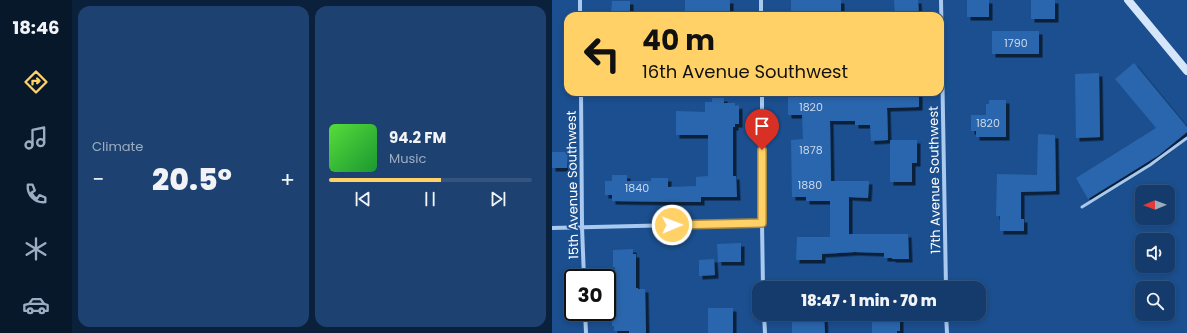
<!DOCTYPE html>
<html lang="en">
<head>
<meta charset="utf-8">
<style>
  :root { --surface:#143b6b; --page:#1d4271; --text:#f1f3f6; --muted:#9dadc1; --line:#33557e; --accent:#ffd166 }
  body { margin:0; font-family:Poppins,sans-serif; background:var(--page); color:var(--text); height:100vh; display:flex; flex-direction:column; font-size:15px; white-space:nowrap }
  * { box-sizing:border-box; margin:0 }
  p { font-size:13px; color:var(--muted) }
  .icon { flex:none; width:22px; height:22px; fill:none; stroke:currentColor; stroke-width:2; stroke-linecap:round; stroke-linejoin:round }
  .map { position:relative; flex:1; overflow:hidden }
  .details { display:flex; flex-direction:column; gap:6px; padding:6px; background:#0b203b; width:480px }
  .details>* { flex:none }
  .banner { position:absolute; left:12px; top:12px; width:380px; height:84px; border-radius:12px; box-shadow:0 2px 6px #0003,0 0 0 1px var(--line); background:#ffd166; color:#111; overflow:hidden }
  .needle { width:26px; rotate:269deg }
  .tools { position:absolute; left:583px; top:185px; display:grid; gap:8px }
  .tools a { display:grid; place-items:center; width:40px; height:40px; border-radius:8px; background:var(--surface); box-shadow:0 2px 6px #0003,0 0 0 1px var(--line); font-size:20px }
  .speed { position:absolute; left:12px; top:269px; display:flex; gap:8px; font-size:20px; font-weight:700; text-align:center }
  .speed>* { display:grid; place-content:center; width:52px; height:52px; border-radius:50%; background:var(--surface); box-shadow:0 2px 6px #0003,0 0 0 1px var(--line); line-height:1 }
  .speed .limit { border:2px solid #111; border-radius:6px; background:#fff; color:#111 }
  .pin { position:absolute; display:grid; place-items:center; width:34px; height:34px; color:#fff; margin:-41px -17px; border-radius:50% 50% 50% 0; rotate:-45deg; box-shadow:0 0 4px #0007 }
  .pin .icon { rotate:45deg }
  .me { position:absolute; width:44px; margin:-22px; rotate:89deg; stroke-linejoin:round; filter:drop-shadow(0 0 3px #0008) }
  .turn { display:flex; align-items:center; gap:14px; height:84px; padding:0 12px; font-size:18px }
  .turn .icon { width:52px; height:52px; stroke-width:2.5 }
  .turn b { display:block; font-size:28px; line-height:34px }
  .big { font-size:30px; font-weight:800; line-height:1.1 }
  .details .card { flex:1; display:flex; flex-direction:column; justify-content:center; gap:6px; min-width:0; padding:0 14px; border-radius:12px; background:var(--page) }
  .song { display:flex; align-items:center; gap:12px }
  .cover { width:48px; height:48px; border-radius:6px; background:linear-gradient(135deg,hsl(110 70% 55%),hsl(130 70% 35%)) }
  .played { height:4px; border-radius:2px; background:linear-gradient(90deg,var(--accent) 55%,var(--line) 55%) }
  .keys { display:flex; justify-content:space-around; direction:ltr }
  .heat { display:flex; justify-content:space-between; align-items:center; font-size:22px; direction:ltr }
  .details .tiles { flex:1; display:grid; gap:6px; grid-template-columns:repeat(2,1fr) }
  .trip { position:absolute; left:200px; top:281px; width:234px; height:40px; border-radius:12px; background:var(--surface); box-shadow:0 2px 6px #0003,0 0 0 1px var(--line); font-weight:800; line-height:40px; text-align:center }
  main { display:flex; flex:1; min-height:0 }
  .tabs { display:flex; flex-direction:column; width:72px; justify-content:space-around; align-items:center; background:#08182b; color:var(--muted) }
  .tabs .icon { width:28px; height:28px }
  .tabs .current { color:var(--accent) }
  .tabs b { font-size:18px; color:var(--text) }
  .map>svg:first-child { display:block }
  .building { fill:#2a66ad; filter:url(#shadow) }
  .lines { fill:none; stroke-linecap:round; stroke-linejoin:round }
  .service { stroke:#a9c9ee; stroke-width:3 }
  .minor { stroke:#a9c9ee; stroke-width:4 }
  .secondary { stroke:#d6e6fa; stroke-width:8 }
  .route-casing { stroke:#a68842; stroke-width:10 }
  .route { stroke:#ffd166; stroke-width:7 }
  .labels { text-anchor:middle; stroke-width:4; stroke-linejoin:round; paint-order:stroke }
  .number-label { font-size:11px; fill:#cad9ea }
  .street-label { font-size:13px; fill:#fff; stroke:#1b4f8f }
</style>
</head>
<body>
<main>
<nav class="tabs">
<b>18:46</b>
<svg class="icon current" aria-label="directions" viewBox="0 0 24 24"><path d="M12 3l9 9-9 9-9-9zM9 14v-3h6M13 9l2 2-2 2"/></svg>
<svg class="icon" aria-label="music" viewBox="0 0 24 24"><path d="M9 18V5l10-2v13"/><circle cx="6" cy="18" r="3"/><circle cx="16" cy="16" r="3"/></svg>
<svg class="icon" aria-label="phone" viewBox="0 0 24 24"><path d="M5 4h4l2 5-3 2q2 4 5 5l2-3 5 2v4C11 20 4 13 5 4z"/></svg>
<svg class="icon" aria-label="climate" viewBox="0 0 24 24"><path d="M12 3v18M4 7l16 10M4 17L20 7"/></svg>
<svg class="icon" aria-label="car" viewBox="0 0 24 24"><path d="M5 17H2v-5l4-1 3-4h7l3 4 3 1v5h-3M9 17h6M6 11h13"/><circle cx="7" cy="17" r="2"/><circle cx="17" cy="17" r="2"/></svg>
</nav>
<section class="details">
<div class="tiles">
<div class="card"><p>Climate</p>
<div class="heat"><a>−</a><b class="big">20.5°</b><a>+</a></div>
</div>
<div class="card">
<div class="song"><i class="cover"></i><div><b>94.2 FM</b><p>Music</p></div></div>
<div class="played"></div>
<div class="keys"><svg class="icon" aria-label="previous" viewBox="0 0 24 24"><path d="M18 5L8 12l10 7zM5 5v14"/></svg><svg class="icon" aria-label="pause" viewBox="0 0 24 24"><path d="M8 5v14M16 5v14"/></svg><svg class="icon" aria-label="next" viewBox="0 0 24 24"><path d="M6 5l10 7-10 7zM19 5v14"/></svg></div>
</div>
</div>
</section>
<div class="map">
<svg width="635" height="333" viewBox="0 0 635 333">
  <defs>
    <filter id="shadow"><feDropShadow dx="3.5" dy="3.5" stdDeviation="0" flood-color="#0009"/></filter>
  </defs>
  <rect width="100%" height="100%" fill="#1b4f8f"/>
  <path class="building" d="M133,0h45v16h-45z
    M239,0h50v16h-50z
    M342,0h24l1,15h-6v1h-18z
    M415,0h22v17h-22z
    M479,0h24v19h-24z
    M60,1h18v15h-19z
    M440,31h47v23h-47z
    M582,63l53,64v5l-28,23 -71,44 -12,-21 80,-50 -41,-49z
    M547,73l1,64 -24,1 -1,-64z
    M236,92h131v15l-32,1 1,32 -17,1 -1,-16h-15v-4h-25l1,60h38l-1,17 -19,-1v37h59l1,25h-17v-1h-8v-5l-29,-1 -33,2v6h-26l1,-23h33v-36h-24v-4h-14l-1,-57 12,-1 -1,-24h-14z
    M160,98h12v5h11v3l4,-1v19h-4v3h-2v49h3l1,21h-36v5h-27l-62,-1v-6h-7v-14h7v-6h15v6h24v-3h17v9l28,-1v-9l12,-1v-41h-32v-24l29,1v-10h7z
    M437,100h17v37h-30v-6h-5v-16h15v-11h3z
    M486,134l17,1 1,56 -35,1v27h3v12h-24v-15h-4l1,-42 40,1z
    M338,140h27v23h-5v19h-22z
    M0,152h16l-1,16h-15z
    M189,243v19h-23l-1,-18z
    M81,249v5h3v34h2v1h7l1,44h-17v-2h-15v-5h-2v-12h2l-1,-7h3l-1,-40h-2v-17z
    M162,259l1,16 -16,1v-16z
    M156,308h25v25h-25z
    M240,314h32l1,19h-33z
    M320,314h28v17h-3v2h-25z"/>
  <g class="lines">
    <path class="service" d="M530,207l68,-42 37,-27"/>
    <path class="minor" d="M28,0v16
      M209,0v16
      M389,0l5,288
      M29,92l1,135 2,51
      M210,92v131l1,65
      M0,228l210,-5
      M33,312l1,21
      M212,314l1,19
      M394,314l1,19"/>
    <path class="secondary" d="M576,0l59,71"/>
  </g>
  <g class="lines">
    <g class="route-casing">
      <path id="route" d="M120,225l90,-2v-73"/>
    </g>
    <use href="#route" class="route"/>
  </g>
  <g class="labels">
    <g class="number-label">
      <text x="464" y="47">1790</text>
      <text x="259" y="111">1820</text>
      <text x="436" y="127">1820</text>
      <text x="259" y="154">1878</text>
      <text x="258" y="189">1880</text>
      <text x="85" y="192">1840</text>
    </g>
    <g class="street-label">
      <text transform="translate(382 180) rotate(-91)" y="5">17th Avenue Southwest</text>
      <text transform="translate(20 185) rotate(-91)" y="5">15th Avenue Southwest</text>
    </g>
  </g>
</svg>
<div class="tools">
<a><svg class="needle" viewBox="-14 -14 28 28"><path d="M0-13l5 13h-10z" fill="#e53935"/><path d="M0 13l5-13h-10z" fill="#9dadc1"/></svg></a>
<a><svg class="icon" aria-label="sound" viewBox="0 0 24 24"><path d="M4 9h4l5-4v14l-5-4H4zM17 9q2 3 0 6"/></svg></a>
<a><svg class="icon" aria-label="search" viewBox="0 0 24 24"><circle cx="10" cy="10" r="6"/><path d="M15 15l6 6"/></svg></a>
</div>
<div class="speed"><div class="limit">30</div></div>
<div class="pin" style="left:210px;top:150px;background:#d93025"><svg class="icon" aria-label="arrive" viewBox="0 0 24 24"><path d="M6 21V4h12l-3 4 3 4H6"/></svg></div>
<svg class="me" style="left:120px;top:225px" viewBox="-20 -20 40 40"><circle r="17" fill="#ffd166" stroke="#fff" stroke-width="3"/><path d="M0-11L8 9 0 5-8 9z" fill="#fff"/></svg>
<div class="trip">18:47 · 1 min · 70 m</div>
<div class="banner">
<div class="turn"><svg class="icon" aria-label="left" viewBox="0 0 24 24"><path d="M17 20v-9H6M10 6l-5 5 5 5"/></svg><div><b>40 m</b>16th Avenue Southwest</div></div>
</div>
</div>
</main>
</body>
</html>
